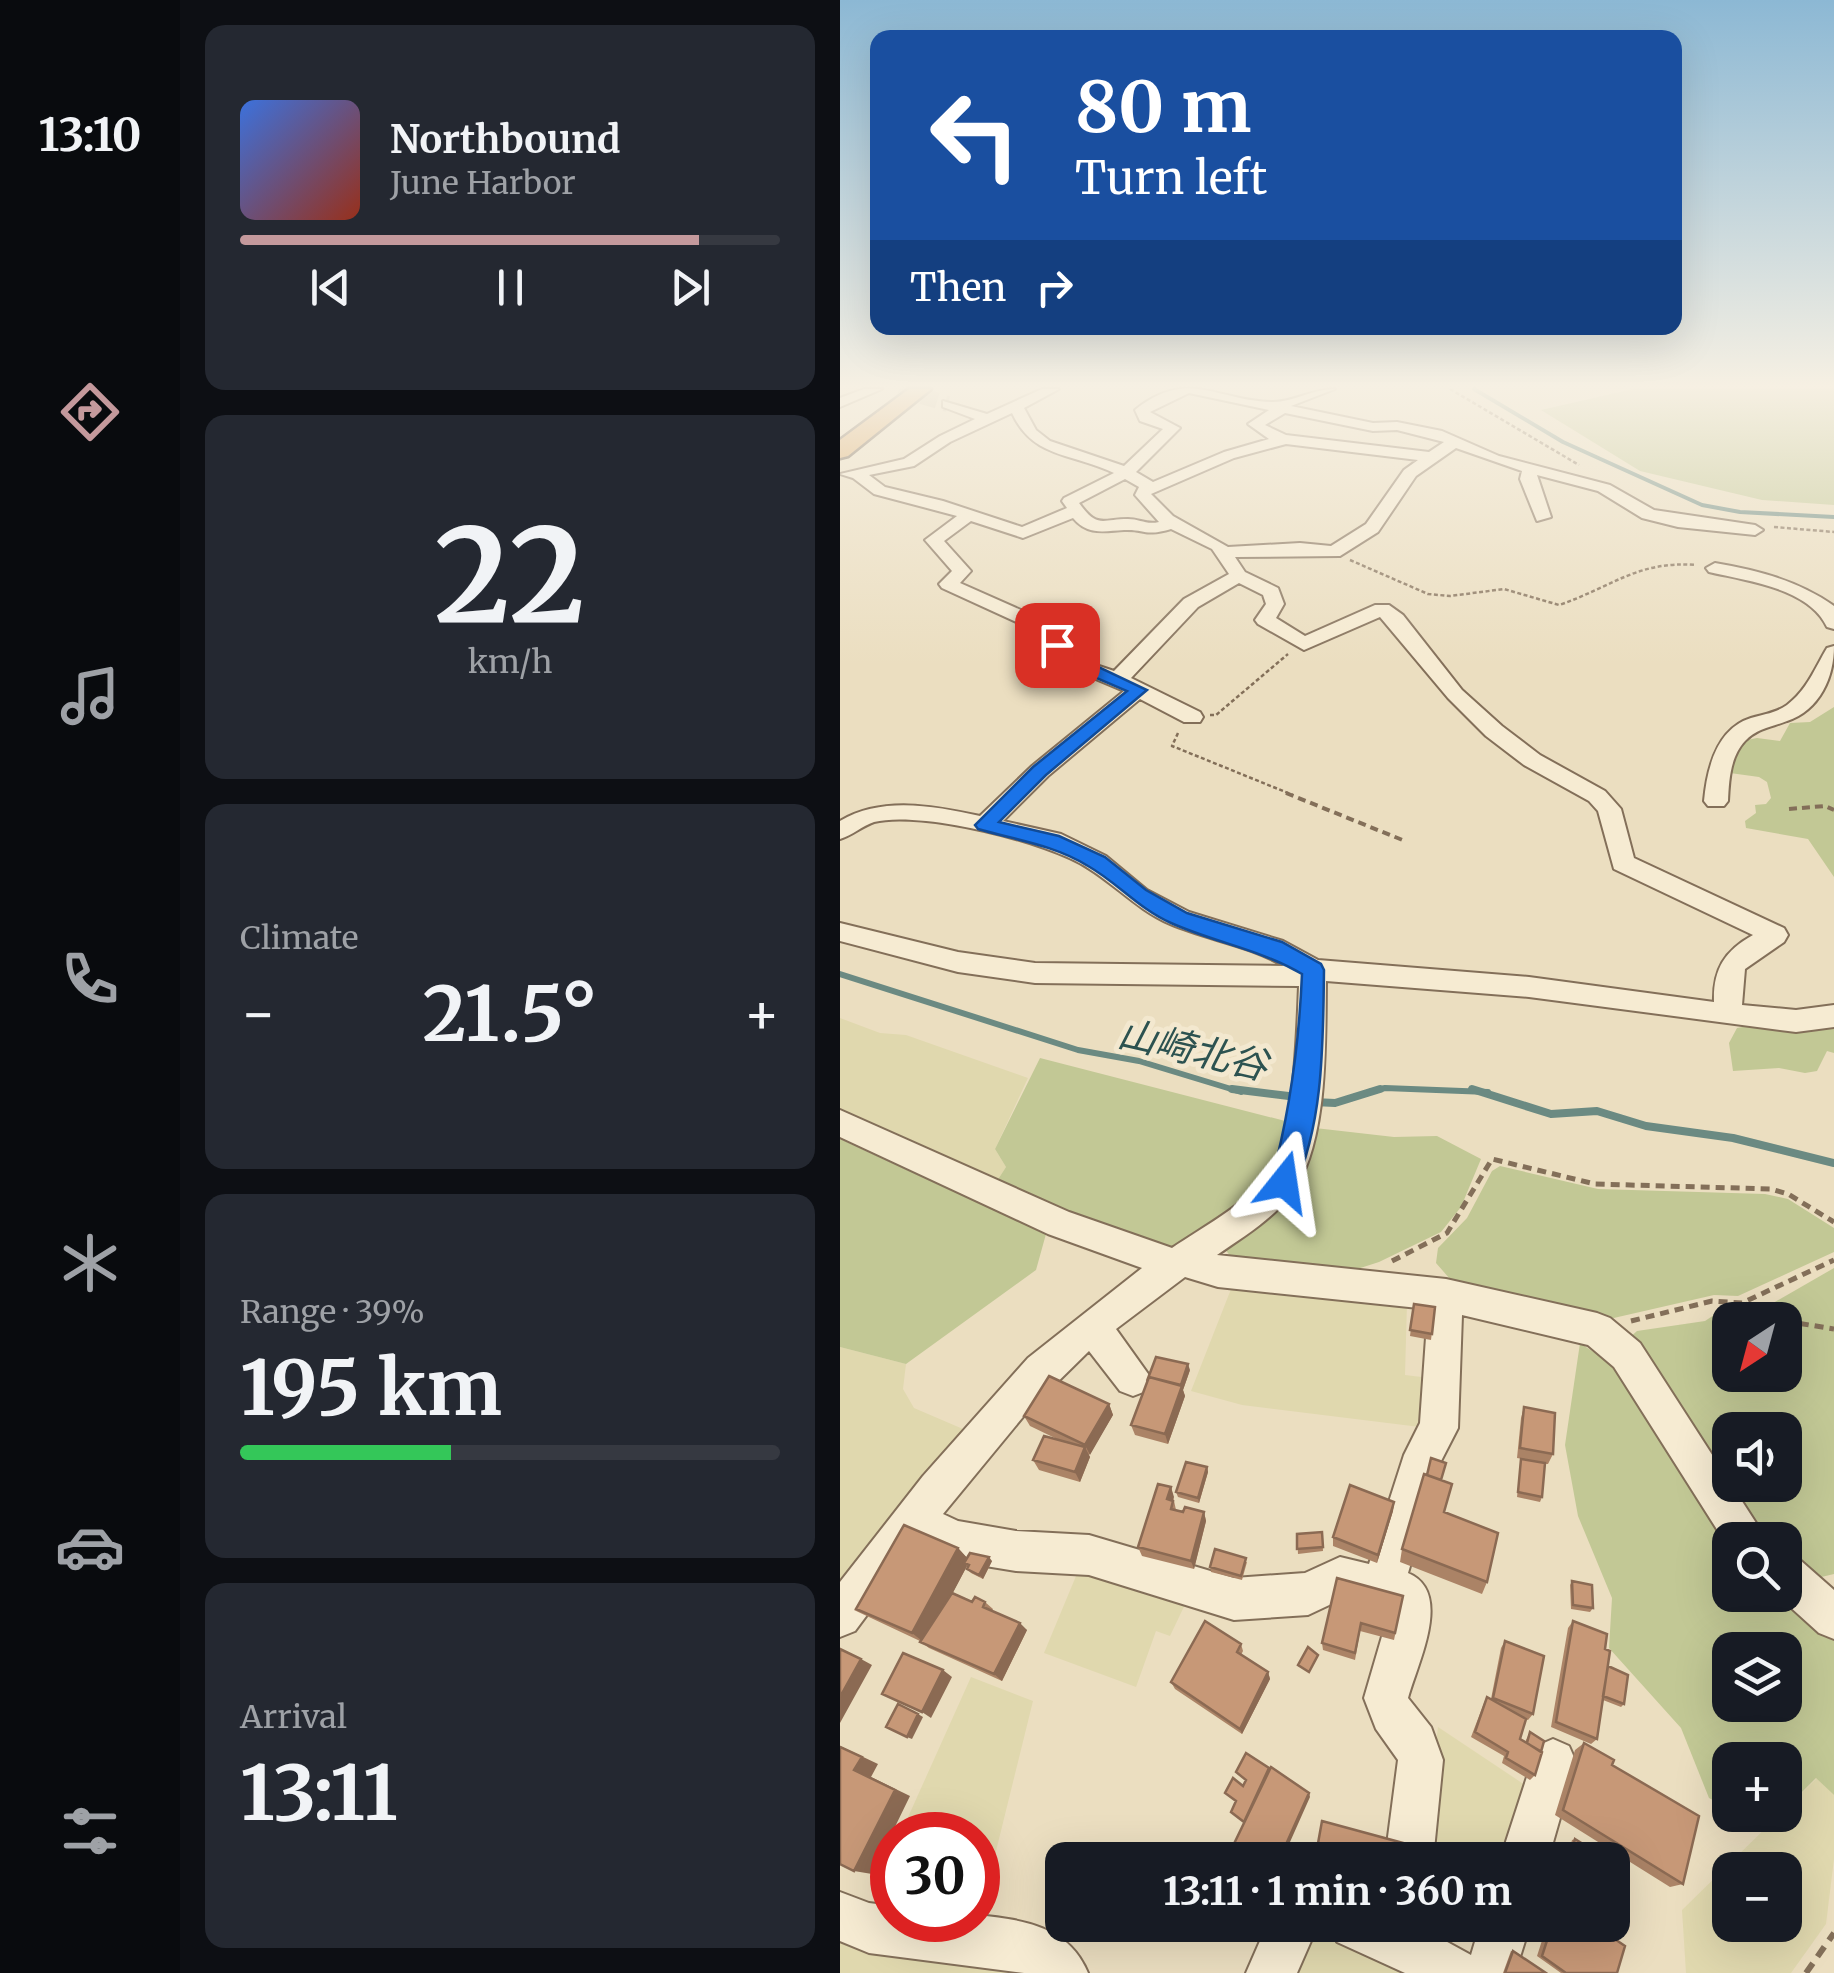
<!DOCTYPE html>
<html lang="en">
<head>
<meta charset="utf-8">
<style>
  :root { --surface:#171b24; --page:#242831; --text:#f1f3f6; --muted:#9ea1a6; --line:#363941; --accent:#c4999c }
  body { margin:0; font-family:Merriweather,"Noto Sans JP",serif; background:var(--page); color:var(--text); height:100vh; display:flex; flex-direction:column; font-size:38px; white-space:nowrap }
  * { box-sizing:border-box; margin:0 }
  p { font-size:32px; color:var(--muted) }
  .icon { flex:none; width:55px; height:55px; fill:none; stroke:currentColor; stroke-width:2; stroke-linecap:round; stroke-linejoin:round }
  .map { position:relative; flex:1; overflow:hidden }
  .drawer { display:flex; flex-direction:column; gap:25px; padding:25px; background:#0d0f14; width:660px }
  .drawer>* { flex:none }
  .hud { position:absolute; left:30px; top:30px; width:812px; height:305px; border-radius:20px; box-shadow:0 10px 40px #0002; background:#1a4fa0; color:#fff; overflow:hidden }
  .needle { width:65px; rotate:216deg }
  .tools { position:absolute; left:872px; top:1302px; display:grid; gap:20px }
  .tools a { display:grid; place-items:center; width:90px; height:90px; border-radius:20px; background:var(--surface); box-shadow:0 10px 40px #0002; font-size:50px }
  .speed { position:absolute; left:30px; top:1812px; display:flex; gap:20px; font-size:50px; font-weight:700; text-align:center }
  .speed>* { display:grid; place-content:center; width:130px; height:130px; border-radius:50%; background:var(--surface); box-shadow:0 10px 40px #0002; line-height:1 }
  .speed .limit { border:15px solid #d22; background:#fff; color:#111 }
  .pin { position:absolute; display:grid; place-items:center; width:85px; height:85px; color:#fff; margin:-42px; border-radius:20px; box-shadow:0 5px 15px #0006 }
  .me { position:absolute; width:110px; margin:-55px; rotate:15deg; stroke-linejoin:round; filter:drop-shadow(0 0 8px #0008) }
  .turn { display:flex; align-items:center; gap:35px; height:210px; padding:0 40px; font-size:45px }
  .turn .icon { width:130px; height:130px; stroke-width:2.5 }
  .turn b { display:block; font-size:70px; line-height:85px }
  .then { display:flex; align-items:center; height:95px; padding:0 40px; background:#0003; gap:20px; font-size:38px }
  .big { font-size:75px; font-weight:700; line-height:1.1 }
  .drawer .card { flex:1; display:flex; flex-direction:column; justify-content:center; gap:15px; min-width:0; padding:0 35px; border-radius:20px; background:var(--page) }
  .drawer .dial { align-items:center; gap:0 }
  .dial b { font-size:130px; line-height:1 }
  .song { display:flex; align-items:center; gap:30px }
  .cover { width:120px; height:120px; border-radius:15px; background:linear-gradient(135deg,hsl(220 70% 55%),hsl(10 70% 35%)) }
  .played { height:10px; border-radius:5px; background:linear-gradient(90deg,var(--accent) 85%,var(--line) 85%) }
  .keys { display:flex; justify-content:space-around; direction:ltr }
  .heat { display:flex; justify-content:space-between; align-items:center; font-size:55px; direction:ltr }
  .charge { height:15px; border-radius:8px; background:linear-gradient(90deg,#34c759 39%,var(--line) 0) }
  .trip { position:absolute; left:205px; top:1842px; width:585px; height:100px; border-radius:20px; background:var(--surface); box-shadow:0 10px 40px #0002; font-weight:700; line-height:100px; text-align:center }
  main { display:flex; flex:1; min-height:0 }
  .menu { display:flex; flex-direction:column; width:180px; justify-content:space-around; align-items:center; background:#090b0e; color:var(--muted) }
  .menu .icon { width:70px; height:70px }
  .menu .selected { color:var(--accent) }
  .menu b { font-size:45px; color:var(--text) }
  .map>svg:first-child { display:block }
  .farmland { fill:#e0d8ae; fill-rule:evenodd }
  .green { fill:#c2c895; fill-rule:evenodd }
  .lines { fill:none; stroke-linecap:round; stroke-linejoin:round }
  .stream-far2 { stroke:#6b8a82; stroke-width:4 }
  .stream-far1 { stroke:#6b8a82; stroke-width:6 }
  .stream { stroke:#6b8a82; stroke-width:8 }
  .minor-tunnel { stroke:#c6b99f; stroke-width:16; stroke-dasharray:16 8; stroke-linecap:butt }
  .minor-casing { stroke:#836f59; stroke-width:4 }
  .highway-casing { stroke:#503e2d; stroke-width:5 }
  .path-far3 { stroke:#836f59; stroke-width:2.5; stroke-dasharray:4 2.5; stroke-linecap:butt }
  .path-far2 { stroke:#836f59; stroke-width:4; stroke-dasharray:8 5; stroke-linecap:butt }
  .path-far1 { stroke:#836f59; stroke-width:5; stroke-dasharray:9 6; stroke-linecap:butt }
  .path { stroke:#836f59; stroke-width:6; stroke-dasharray:12 8; stroke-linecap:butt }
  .minor { fill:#f6ebd2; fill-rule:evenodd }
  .highway { fill:#d79d54; fill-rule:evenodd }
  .wall { fill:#ab8366 }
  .shaded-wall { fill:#8b6a53 }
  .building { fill:#c79877; stroke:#8b6a53; stroke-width:2.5 }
  .route { fill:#1a73e8; stroke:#114b97; stroke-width:2.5 }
  .labels { text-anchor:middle; stroke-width:10; stroke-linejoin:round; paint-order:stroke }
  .water-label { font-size:38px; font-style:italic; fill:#2c5250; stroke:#f3e8cf }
</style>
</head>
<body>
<main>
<nav class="menu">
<b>13:10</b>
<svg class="icon selected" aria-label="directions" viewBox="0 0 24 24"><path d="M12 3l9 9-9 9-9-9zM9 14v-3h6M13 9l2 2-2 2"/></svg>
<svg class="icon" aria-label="music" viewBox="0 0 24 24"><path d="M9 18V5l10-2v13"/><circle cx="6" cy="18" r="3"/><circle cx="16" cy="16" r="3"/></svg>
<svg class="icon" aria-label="phone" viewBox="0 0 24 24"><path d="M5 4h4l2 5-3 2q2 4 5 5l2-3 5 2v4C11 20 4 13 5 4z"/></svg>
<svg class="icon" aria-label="climate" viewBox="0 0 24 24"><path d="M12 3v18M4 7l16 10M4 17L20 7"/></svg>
<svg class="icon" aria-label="car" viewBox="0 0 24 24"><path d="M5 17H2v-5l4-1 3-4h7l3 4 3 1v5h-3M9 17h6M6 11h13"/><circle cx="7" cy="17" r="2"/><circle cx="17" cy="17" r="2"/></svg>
<svg class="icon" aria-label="filters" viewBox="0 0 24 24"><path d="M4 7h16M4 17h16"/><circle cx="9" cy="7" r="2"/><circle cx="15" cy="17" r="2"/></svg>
</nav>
<section class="drawer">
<div class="card">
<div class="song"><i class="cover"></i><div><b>Northbound</b><p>June Harbor</p></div></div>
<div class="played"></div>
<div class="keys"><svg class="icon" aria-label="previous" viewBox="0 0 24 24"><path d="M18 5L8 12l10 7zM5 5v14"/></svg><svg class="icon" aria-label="pause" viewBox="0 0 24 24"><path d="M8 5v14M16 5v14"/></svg><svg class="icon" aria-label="next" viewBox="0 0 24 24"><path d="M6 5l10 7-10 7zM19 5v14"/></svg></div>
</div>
<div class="card dial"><b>22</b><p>km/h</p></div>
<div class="card"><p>Climate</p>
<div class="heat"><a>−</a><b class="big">21.5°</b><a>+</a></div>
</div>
<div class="card"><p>Range · 39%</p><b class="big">195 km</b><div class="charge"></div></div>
<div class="card"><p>Arrival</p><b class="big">13:11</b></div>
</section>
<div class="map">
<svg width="994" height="1973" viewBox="0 0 994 1973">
  <rect width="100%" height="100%" fill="#ebdec0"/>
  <path class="farmland" d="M0,1018l40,15 26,2 122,43 -33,71 11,18 -11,17 -155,-71z
    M393,1284l174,19 -2,72 25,3 -2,50 -186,-23 -51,-14z
    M0,1347l66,17 -3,25 11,19 56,24 -130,167z
    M241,1564l109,30 -20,42 -14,-5 -20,56 -92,-34z
    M131,1677l62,24 -54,219 -1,-85h-78z
    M598,1727l96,64 -21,69h-91z
    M977,1778l17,17v64l-8,65 -35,49h-105l-4,-63 97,-95h6v-6zM890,1870h55v55h-55z
    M468,1925l61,16 65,32h-149z
    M0,1928l199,45h-199z"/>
  <path class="green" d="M793,389h201v116l-72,-5 -122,-29 -99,-61z
    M994,707v170l-26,-38 -62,-11 -1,-7 11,-8 -1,-8 11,-1 5,-6 -4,-16 -8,-5 -29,-4 7,-31 20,-4 23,3 10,-18 20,-1z
    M923,1023l71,1v29l-7,-2 -10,20 -12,2 -26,-5 -46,3 -4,-28 8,-15z
    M200,1058l249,64c-3,12 -5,27 -10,38 -17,32 -78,86 -113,91l-171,-67 11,-17 -11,-18z
    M475,1128l79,9 43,-1 44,23 -20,48 -20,25 -62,30 -34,11 -114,-16 -10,-13c54,-40 79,-47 94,-116z
    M0,1139l206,95 -10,36 -130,94 -66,-17z
    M660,1166l98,23 167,5 23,5 46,29v24l-96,44 -24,-1 -109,25 -132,-29 -23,-12 -14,-16 2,-15 29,-30 25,-47z
    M994,1268v306l-21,5 -28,-19v-20h-22l-135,-201 9,-8 68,-10 12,-8 37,1zM890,1320h55v55h-55zM890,1430h55v55h-55z
    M740,1343l27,18 14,16 109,164v54h55l49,42v158l-18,-17 -31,31v-49h-55v49l-21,-11 -28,-70 -72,-80 3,-50 -34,-82 -13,-71zM890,1650h55v55h-55z"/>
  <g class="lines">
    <path class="stream-far2" d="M634,389l89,53 139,63 38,7 94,5"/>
    <path class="stream-far1" d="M0,974l238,76 61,11 102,31
      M529,1092l16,-4 103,4"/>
    <path class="stream" d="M392,1089l65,8
      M632,1089l79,25 46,-3 49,15 87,12 101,25
      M474,1102l21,1 45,-14"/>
    <path class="minor-tunnel" d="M59,389l49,15"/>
    <g class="minor-casing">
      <path id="minor" d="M24,389h18l-42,18v-9z
        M202,389h17l-35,19 12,22 14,11 74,25 39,-37 -23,-8 -5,-11c53,-43 84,-8 138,-8 20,0 40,-13 62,-13l-44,17 82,17 24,-1 45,9 57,25 111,29 44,25 101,15 8,5 -8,5 -77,-8 -36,-9 -44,-27 -61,-16 14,42 -14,4 -17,-42 2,-8 -66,-23 -40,28 -38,56 -38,24 -105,1 10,15 33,16 6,16 -8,14 29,18 70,-31h14l14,10 59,75 40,36 38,29 65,36 16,18 13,49 150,70 4,7 -4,7 -39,27 -3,36 54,5 38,-5v22l-38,5 -267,-35 -203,-16c-1,61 3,165 -36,215 -19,24 -48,42 -73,59l229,24 151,34 13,5 30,25 127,197h-37v10l-116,-183 -26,-22 -126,-30 -4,113 -18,35 -32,110c46,19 9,91 0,125l23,29 12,33 -10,100h-48l13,-100 -22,-31 -12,-31 26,-89 -48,-10 -34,16 -74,5 -145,-45 -73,-4 -61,-10 -36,-16 -64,86 -15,6v-55l83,-106 105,-118 114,-90 -94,-34 -208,-97v-27l229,102 103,36c31,-21 69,-41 94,-70 29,-34 31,-147 33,-192l-264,-3 -77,-11 -118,-31v-18l118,29 77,11 249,3c-36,-21 -77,-26 -114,-42 -32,-14 -53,-38 -82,-56 -39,-26 -168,-58 -214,-46 -12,4 -21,13 -34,17v-18c42,-25 94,-15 140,-5l52,-50 92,-75 -45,-19 -45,-42 -92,-42 -3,-4 13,-13 -27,-31 32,-24 -83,-22 -21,-16 -13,-4 64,-15 36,-23 35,-17 -32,-12v-6l44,13zM349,393l80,17 -21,14 21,15 -45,13 -71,30 -17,-10 44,-44 -30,-16zM172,413c21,46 61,40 102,60l-50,25 -2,3 5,7 -45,19 -79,-26 -58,-14 -16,-12 45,-9 36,-24zM445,413l88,18 24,-1 47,12 -15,10 -143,-17 -21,-10zM446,444l132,16 -14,10 -38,54 -35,22 -31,-3 -72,4 -55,-31 -22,-22 83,-36zM285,479l14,8 -4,8 24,27c-13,3 -19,-3 -31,-3 -27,0 -30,10 -49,-16zM233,518c15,18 31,13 51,12 22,-1 20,7 47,-1l41,20 17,25 -45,25 -70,72 -21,-7 -45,-42 -88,-39 11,-12 -27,-30 27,-20 52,17zM399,583l24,12 3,9 -11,16 3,4 46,26 76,-33 68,81 38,38 38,29 65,36 9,10 16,58 139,66c-29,16 -40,35 -39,67l-185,-25 -211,-17 -35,-19 -94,-29 -42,-22 -41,-34 -45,-22 -58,-13 45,-45 92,-77 44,23h16l3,-5 -3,-5 -69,-34 67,-71zM345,1277l33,10 210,22 -8,114 -16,32 -35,109 -29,-7 -35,16 -71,5 -145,-43 -73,-4 -58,-10 -15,-7 84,-102 62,-61 31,40 13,5 13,-5 5,-13 -35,-49z
        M875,563c42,7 84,18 119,43v23l-7,-2c-18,-39 -80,-46 -118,-55l-3,-4z
        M994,646c0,31 -14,64 -47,75 -15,6 -30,7 -42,20 -15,16 -16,40 -17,60l-4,5h-16l-4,-5c3,-32 12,-72 47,-83 13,-4 25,-5 36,-13 20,-15 28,-37 40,-57z
        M945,1554l15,6 34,30v49l-15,-6 -42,-38h8z
        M713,1739l16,7 7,16 -28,98h-48l37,-114z
        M0,1892l29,11 23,3v14h86v-5c45,5 91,11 110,58h-64l-155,-20 -29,-12z
        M427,1925h51l-21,48h-51z
        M489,1925h101l-1,7 42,23 9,-30h50l-15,48h-110l-68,-31z"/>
    </g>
    <g class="highway-casing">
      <path id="highway" d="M69,389h22l-83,67 -8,2v-18z"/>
    </g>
    <path class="path-far3" d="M610,389l129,76
      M934,527l60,5
      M510,560l78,34 22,2 54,-7 55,16c51,-17 79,-45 137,-40
      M370,715h6l72,-61
      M338,733l-6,13 121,49"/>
    <path class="path-far2" d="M446,793l119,48
      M949,809l36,-3 9,4"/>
    <path class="path-far1" d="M552,1261l55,-28 45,-74 103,25 176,5 17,5 46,28
      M905,1304l37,16
      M791,1321l81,-20 30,2 92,-43
      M945,1321l49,8"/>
    <path class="path" d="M966,1973l28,-40"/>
    <use href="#minor" class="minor"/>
    <use href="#highway" class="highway"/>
  </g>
  <path class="wall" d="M574,1304l21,3 -4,33 -21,-4z
    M350,1370l-7,20 2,6 -17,48 -33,-9 -4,-10z
    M269,1404l4,11 -24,40 1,2 -10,25 -41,-12 -6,-10 24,-21 -27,-13 -6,-10z
    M684,1407l29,47 -5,10h-3l-3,33 -2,5 -23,-5 4,-38 9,1 -13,-2 4,-40z
    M367,1467l1,5 -9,31 -21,-6 -2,-5z
    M601,1480l3,33 43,69 -5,12 -82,-32 2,-13z
    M331,1487l5,23 28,2 2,9 -12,48 -52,-13 -4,-9z
    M554,1502l-1,9 -16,52 -44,-17v-9z
    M482,1532l1,19 -25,3 -1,-20z
    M118,1548l9,10 25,3 -9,18 -12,-6 -4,-4v-3l-15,28 20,8h13l8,7 -1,2 35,19 -25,51 -73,-33 -9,-7 -66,-31z
    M407,1562l-5,18 -31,-8 -1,-5z
    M732,1581l21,27 -3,4 -19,-3 -1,-24z
    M563,1596l-9,44 -34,-9 -5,29 -32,-10 -1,-7z
    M733,1621l32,28 3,17 16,38 -3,3 -18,-7 -6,39 -6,5 -40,-17 17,-99z
    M665,1641l28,73 -5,6 -3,-1 -5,20 5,3 5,-10 5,43 -5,5 -28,-17 2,-7 -33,-19 13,-34 3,-6 4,2 10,-51z
    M401,1644l2,7 -2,4 27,17 2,7 -28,55 -67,-45 -4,-7z
    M744,1743l28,22 71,119 -13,3 -115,-72 20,-65z
    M735,1839l13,21h-17l-4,-2 5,-18z
    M707,1925h47l23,48h-56l-24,-17z
    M671,1951h2l33,22h-43z"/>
  <path class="shaded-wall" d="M348,1364l2,6 -7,20 2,6 -17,48 -3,-10z
    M269,1404l4,11 -23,40 -5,-10z
    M245,1447l5,10 -10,25 -5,-10z
    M367,1467l1,5 -9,31 -1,-5z
    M331,1487l3,10 -4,11 -3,-9z
    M554,1502l-1,9 -16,52 1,-8z
    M364,1512l2,9 -12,48 -3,-8z
    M118,1548l12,13 -6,2 3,3 -41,78 -14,-11z
    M149,1557l3,4 -9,18 -4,-4z
    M180,1623l7,7 -25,51 -8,-7z
    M21,1659l11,6 -32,58v-26z
    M103,1670l9,7 -21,41 -9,-6z
    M428,1672l2,7 -28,55 -2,-5z
    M78,1714l5,3 -11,22 -5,-2z
    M0,1746l38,18 -7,13 39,19 -38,78 -18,-3z
    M469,1793l1,4 -28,63h-3z"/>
  <path class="building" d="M574,1304l21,3 -3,27 -22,-4z
    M316,1357l32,7 -7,21 -32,-8 -2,4z
    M209,1376l60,28 -24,41 -61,-29z
    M309,1377l33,9 -17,48 -34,-9z
    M684,1407l31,6 -2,41 -33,-6z
    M204,1436l41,11 -10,25 -42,-12z
    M591,1458l15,5 -5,17 -14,-5z
    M681,1459l24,4 -3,34 -24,-5z
    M346,1462l21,5 -9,31 -22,-6z
    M584,1474l28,10 -8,28 54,21 -11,49 -85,-33z
    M318,1484l13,3 -4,12 6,2 -2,8 12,3 2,-5 19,5 -13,49 -53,-14z
    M510,1485l44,17 -16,53 -45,-18z
    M64,1525l54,23 -46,85 -56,-24z
    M482,1532l1,15 -26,2v-15z
    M375,1549l31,9 -5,18 -31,-9z
    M130,1553l19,4 -10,18 -12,-6 2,-4 -5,-2z
    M497,1578l66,18 -8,37 -34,-10 -6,30 -33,-10z
    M732,1581l20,4 1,23 -20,-3z
    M112,1593l20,9 3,-5 10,5 -2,5 37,16 -26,51 -74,-32z
    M365,1621l36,23 -4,8 31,20 -28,57 -69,-47z
    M733,1621l34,13 -2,15 5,2 -13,88 -41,-17z
    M665,1641l39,15 -11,58 -40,-16z
    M468,1647l10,8 -9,17 -11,-7z
    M0,1649l21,10 -21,38z
    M63,1653l40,17 -21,42 -40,-18z
    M768,1666l20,9 -4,29 -21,-8z
    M647,1697l39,22 -6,20 22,13 -7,23 -29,-17 2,-6 -33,-20z
    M58,1704l20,10 -11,23 -21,-10z
    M690,1732l14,9 -3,11 -14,-9z
    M744,1743l30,17 -2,5 87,51 -16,68 -120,-74z
    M0,1747l22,10 -8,13 41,20 -41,81 -14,-7z
    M406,1753l23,15 -25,54 -13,-10 5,-11 -11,-8 8,-15 10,8 3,-6 -10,-8z
    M431,1767l38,26 -30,67h-33l-15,-10z
    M482,1821l81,22 -3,17h-85z
    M735,1839l16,10 -3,11h-12l-6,-3z
    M712,1925h42l31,21 -8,27h-51l-24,-17z
    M673,1951l33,22h-41z"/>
  <linearGradient id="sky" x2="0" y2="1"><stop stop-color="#8cb8d4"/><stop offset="0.58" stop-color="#f6f0e3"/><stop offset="1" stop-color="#f6f0e3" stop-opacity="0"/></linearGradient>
  <rect width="994" height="665" fill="url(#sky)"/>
  <path class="route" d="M211,642h12l29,22 55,26 -101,85 -47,47 60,14 46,21 41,33 41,23 95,29 39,22 3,6c-1,71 0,154 -31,220l-9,3 -10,-3 -3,-8c19,-70 28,-136 31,-208 -43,-25 -86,-31 -131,-51 -32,-14 -53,-40 -83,-57 -34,-21 -72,-26 -110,-37l-3,-4 58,-58 94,-76 -47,-20 -29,-23z"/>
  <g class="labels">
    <g class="water-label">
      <text transform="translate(353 1050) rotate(13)" y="13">山崎北谷</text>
    </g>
  </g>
</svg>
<div class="tools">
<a><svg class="needle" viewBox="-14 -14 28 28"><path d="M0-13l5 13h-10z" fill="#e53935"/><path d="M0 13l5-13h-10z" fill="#9ea1a6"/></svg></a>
<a><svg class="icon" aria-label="sound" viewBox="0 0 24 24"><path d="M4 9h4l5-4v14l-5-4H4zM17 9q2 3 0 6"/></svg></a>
<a><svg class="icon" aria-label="search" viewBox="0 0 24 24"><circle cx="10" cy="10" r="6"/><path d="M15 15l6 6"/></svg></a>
<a><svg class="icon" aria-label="layers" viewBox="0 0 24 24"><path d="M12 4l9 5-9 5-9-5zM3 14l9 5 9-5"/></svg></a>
<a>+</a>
<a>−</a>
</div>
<div class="speed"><div class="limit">30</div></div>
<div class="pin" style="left:217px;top:645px;background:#d93025"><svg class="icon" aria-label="arrive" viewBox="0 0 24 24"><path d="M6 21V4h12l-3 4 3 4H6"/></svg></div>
<svg class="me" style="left:444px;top:1182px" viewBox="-20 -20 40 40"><path d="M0-17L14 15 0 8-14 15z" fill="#1a73e8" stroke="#fff" stroke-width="4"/></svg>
<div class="trip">13:11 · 1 min · 360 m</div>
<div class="hud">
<div class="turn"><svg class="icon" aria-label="left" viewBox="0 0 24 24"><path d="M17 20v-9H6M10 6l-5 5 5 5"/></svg><div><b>80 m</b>Turn left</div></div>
<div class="then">Then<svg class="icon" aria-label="right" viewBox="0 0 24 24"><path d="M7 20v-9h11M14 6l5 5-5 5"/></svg></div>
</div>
</div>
</main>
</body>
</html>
